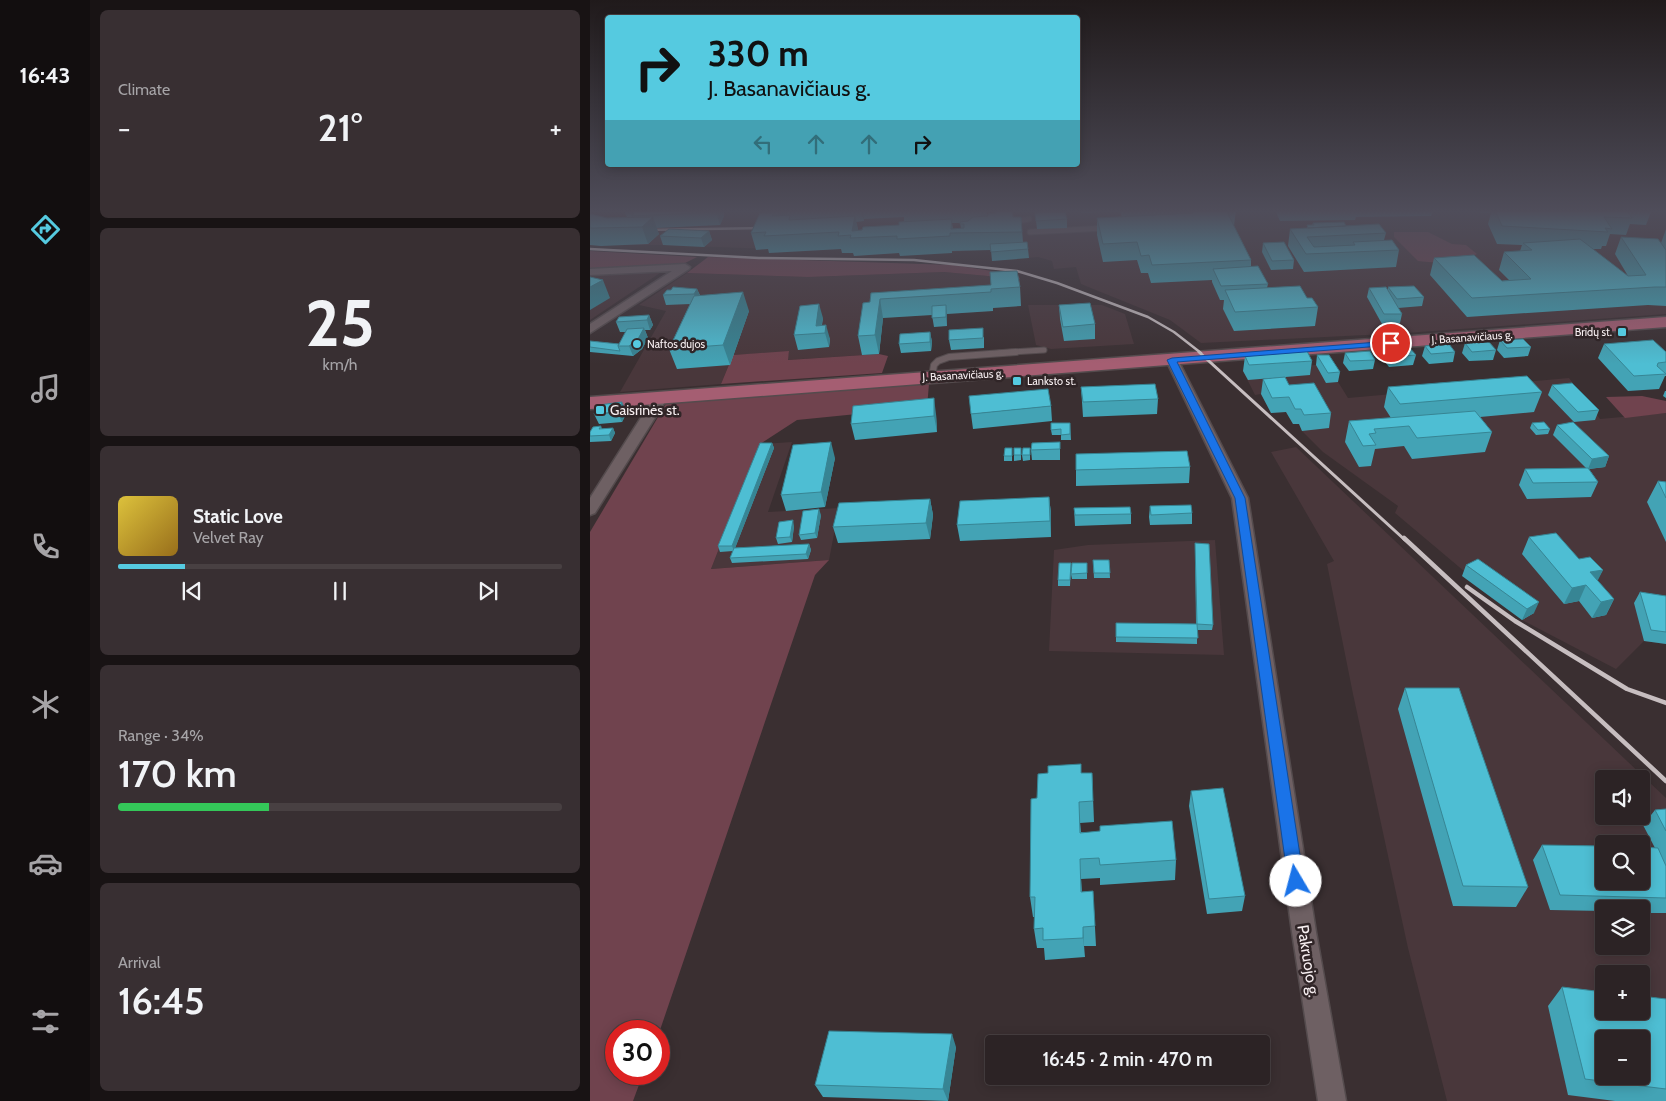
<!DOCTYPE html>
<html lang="en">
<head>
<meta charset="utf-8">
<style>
  :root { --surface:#2c2325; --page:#382f32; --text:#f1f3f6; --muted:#a6a4a7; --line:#484042; --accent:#55cae0 }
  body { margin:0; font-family:Cabin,sans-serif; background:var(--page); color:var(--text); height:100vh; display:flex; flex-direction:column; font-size:19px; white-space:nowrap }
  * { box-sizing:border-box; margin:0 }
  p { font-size:16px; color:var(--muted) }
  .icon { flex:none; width:28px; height:28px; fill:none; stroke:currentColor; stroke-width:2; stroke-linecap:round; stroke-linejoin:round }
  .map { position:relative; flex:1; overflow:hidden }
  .drawer { display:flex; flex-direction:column; gap:10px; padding:10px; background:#181314; width:500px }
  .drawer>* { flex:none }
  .hud { position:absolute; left:15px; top:15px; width:475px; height:152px; border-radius:5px; box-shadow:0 2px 12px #0003,0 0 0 1px var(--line); background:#55cae0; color:#111; overflow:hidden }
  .controls { position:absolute; left:1005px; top:770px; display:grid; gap:10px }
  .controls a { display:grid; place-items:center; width:55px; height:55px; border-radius:5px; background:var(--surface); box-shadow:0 2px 12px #0003,0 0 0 1px var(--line); font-size:25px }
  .speed { position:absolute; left:15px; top:1020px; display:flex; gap:10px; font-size:25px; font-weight:700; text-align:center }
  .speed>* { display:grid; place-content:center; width:65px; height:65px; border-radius:50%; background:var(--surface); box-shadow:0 2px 12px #0003,0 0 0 1px var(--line); line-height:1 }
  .speed .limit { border:8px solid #d22; background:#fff; color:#111 }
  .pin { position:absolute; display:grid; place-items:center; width:42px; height:42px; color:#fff; margin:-21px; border:2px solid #fff; border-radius:50%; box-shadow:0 1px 5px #0007 }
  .me { position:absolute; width:55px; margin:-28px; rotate:352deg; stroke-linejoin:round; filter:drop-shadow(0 0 4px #0008) }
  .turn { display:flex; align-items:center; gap:18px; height:105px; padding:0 20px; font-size:22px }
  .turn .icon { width:65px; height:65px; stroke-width:2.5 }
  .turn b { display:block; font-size:35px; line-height:42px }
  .lanes { display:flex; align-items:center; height:48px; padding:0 20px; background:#0003; justify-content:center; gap:25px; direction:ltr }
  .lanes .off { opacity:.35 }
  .big { font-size:38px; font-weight:600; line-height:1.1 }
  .drawer .tile { flex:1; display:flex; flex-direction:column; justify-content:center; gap:8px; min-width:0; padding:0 18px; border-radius:8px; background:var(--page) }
  .drawer .dial { align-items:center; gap:0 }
  .dial b { font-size:65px; line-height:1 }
  .song { display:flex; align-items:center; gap:15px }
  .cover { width:60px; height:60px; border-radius:8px; background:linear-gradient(135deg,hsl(50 70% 55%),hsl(40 70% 35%)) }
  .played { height:5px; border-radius:2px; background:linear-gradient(90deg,var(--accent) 15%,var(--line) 15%) }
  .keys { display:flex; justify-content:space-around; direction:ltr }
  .heat { display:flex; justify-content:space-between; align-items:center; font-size:28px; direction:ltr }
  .charge { height:8px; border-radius:4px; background:linear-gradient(90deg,#34c759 34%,var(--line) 0) }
  .trip { position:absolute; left:395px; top:1035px; width:285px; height:50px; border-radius:5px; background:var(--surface); box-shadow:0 2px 12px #0003,0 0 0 1px var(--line); font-weight:600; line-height:50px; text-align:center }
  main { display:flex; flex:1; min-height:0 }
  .tabs { display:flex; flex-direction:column; width:90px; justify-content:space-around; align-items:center; background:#120e0f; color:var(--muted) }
  .tabs .icon { width:35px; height:35px }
  .tabs .active { color:var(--accent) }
  .tabs b { font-size:22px; color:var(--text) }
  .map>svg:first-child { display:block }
  .built { fill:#49373b; fill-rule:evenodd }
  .green { fill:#70434e }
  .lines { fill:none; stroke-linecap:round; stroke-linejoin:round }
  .lane-far1-casing { stroke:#544b4d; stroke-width:7 }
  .lane-casing { stroke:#544b4d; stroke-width:8 }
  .street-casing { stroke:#544b4d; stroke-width:3 }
  .primary-casing { stroke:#544b4d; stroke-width:3 }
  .lane-far1 { stroke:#6e6063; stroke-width:5 }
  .lane { stroke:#6e6063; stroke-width:6 }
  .street { fill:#6e6063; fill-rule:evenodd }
  .primary { fill:#a55e72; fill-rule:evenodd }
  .rail-far2 { stroke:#c7bec0; stroke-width:2.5 }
  .rail-far1 { stroke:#c7bec0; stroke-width:3 }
  .rail { stroke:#c7bec0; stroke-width:4.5 }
  .wall { fill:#43a3b5; fill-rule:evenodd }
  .shaded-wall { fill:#378594 }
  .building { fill:#4ebed3; stroke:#378594; fill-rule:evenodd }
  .route { fill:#1a73e8; stroke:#114b97 }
  .poi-dot { fill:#55cae0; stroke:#302527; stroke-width:2 }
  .labels { text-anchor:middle; stroke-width:5; stroke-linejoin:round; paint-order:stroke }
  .far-poi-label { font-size:11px; fill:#f7eff1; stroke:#302527; text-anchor:start }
  .far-street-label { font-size:11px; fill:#f7eff1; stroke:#302527 }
  .poi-label { font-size:14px; fill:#f7eff1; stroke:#302527; text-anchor:start }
  .near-street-label { font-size:16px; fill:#f7eff1; stroke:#302527 }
</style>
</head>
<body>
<main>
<nav class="tabs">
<b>16:43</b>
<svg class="icon active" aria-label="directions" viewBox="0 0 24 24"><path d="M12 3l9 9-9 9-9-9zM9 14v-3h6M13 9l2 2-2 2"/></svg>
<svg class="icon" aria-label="music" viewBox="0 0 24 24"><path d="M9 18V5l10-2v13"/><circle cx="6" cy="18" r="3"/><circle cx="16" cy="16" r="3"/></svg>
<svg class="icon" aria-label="phone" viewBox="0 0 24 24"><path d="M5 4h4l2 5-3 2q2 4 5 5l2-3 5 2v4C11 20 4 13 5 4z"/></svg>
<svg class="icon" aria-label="climate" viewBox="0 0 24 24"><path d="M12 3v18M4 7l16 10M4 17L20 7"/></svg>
<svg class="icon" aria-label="car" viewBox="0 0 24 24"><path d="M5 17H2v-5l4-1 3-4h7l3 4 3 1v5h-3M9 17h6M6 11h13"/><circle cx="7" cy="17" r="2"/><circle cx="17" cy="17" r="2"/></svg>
<svg class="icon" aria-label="filters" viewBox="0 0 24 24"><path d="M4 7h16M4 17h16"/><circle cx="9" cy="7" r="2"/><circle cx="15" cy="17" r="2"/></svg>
</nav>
<section class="drawer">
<div class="tile"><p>Climate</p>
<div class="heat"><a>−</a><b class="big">21°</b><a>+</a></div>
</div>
<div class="tile dial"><b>25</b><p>km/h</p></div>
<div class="tile">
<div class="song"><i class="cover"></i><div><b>Static Love</b><p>Velvet Ray</p></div></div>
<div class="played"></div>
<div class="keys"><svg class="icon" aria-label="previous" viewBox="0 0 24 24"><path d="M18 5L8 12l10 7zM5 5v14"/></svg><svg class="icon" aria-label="pause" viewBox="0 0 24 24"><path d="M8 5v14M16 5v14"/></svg><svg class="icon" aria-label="next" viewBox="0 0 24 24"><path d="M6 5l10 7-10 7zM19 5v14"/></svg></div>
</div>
<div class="tile"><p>Range · 34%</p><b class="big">170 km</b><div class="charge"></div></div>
<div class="tile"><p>Arrival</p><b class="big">16:45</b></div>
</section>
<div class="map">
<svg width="1076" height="1101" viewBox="0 0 1076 1101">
  <rect width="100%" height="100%" fill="#3a2f31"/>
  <path class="built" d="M0,210h1076v104l-260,19 -205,10 -31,-23 -89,-36 -5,-17 -22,2 -2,-8 -14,-4 -46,4 -1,-12 -91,7v-3l-46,3v-3h-12l1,-4 -74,4 1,-4 -107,-4h-73z
    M354,272l76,7 1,27 -28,2v3l-110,7 -4,36 -92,6 2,-8 -56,3 -12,29 -101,8 46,-81 -27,-6 48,-32 121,4z
    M70,273l-70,47v-44z
    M438,305h74l23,9 9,30 -83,5 -15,-4z
    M737,364l21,34 221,-20 31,41 66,-6v231l-22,-3 -28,28 -94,-49 -127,-107 3,-7 -75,-54 -21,-21 -3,-7h-6l-7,-12 -15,1 -10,-19 -6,1 -12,-24z
    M202,442l-24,70 71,-4 -10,52 -118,9 49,-125z
    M706,447l370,351v303h-219l-39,-153 -55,-254 -26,-130 7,-3 -63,-109zM1014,779h37v37h-37zM1014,844h37v37h-37zM1014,909h37v37h-37zM1014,974h37v37h-37zM1014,1039h37v37h-37z
    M625,540l9,115 -175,-4 5,-101 34,-5z"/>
  <path class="green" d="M804,232h34l24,12 14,1 11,9c-23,12 -34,9 -59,7l-24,-24z
    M0,251l107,6 -18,9 -89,4z
    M118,257l245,8 65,10 2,4 -76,-7 -136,5 -121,-4z
    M199,351l-1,9 91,-6 9,2 -6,17 -161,11 12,-29z
    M339,384l-2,23 -130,13 -37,24 -49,125 118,-9 -14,15 -156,458v-2h-43v43h27l-10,27h-43v-569l77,-130z
    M1052,396l24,5v12l-41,5 -19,-21z"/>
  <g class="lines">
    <g class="lane-far1-casing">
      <path id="lane-far1" d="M421,222l18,-3
        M440,232l76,-4
        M409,353l45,-3"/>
    </g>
    <g class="lane-casing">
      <path id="lane" d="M342,377l2,-12 4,-4 11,-4 67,-5"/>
    </g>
    <g class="street-casing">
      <path id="street" d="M95,264l5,3 -1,2 -99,64v-9l82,-53 -82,4v-6z
        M582,356l6,4 70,138 68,434 30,169h-28l-26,-169 -60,-434 -66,-138z
        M71,393l7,4 -73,116 -5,2v-17l64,-101z"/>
    </g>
    <g class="primary-casing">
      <path id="primary" d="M1076,317v10l-1076,82v-12z"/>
    </g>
    <use href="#lane-far1" class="lane-far1"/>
    <use href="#lane" class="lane"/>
    <use href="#street" class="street"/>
    <use href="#primary" class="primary"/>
    <path class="rail-far2" d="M54,230l122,-2
      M0,249l169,9 155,2 103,11 40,12 91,34 26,15 27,21"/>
    <path class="rail-far1" d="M609,352l206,188"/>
    <path class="rail" d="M814,538l262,243
      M877,587l48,34 112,68 39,14"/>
  </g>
  <path class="wall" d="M0,210h133l1,6 -4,9 -64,3 3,6 -11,10 -47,2 -11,-1v-31l17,4 20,-1 -2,-4 2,-2 -37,1z
    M173,210h224v6l34,1 2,25 5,7 1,9 -37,3 -1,-11 -39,1v2l-52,3 -1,-3 -45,3 -1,-3h-11l-1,-4 -72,4 -1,-4 -12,1 -5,-17 13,-20zM314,217v4l-5,4 -41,5 -2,-8 8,-1v-2zM362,223h8l1,5 -8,1z
    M490,210h156l-2,16 17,34v7l17,17 -1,4 40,10 11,9 -3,19 -81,5 -11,-22 1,-9h-4l-8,-18v-2l-61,3 -3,-10h-7l-4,-13 -34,2 -6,-27v-17l25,-1 -2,-6 -39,2z
    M667,210h176l-2,6 -75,1 -1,3 -75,1 -4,-9h-18z
    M886,210h173l2,2 -5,13 -16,-1 -4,11 -16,-1 -4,12h-4l-1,3h-9l36,27 -13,-22 6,-17 40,6 5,-14v77l-18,-1 -181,12 -37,-42 4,-17 68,23 7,-1 -10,-10 5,-18 16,-1 2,-6 -25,-1 -9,-20 3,-11 -15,-1z
    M445,213l32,6v9l-30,1z
    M723,223l33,3 40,7 -2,7 15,10 -3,17 -92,5 -16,-26 2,-17 17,-1v-3h5z
    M119,231l3,9 -8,7 -41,-2 -3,-9z
    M673,243l31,17 -1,9 -22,1 -9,-18z
    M430,287l1,19 -28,2v3l-46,3v12l-13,1 -2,-12 -49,3 -4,36 -17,1 -4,-19 12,-34 1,-9z
    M798,287l36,10 -2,9 -24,2 4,6 -2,9 -18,1 -15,-27 2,-9 19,2z
    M107,289l3,6 49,16 -19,54 -53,4 -8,-20 21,-45 -24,1 -3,-10z
    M469,305l36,19v15l-31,2 -4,-22z
    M59,315l4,10 -3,5h-5l3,8 -6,11 -9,7 -43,-4v-11l29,3 7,-12h-6l-4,-10z
    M233,318l-1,7 8,14 -1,8 -31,3 -4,-15z
    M340,332l2,10 -1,9 -30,2 -2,-9z
    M394,337v11l-33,2 -2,-10z
    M910,340l31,7 -3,9 -24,2 -7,-8z
    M875,343l31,7 -3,10 -24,1 -7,-8z
    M1014,344l62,8v24h-1l-6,13 -31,2 -30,-33z
    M835,346l30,6 -2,10 -24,2 -7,-8z
    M795,349l31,6 -3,10 -24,2 -6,-8z
    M755,353l30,7 -2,9 -24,2 -6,-8z
    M727,355l23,17 -2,10 -12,1 -10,-18z
    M655,356l67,5 -2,14 -62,5 -5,-9z
    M673,379l26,6 42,28 -2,15 -27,3 -3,-7h-6l-7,-12 -15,1 -10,-19z
    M962,385l47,25 -4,10 -21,2 -26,-27z
    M491,387l77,12 -1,15 -74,3z
    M798,387l154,5 -8,20 -54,5 12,15 -7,20 -73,7 -8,-13 -29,3 -4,17 -12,1 -14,-25 4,-21 42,-3 -7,-11z
    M1075,391h1v7l-3,-2z
    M461,406l1,15 -79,8 -2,-15z
    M37,412l-5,10 -23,2 -5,-10z
    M346,414l1,18 -82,8 -4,-16z
    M480,423l1,17h-10v-5h-9l-1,-5z
    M942,423l18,6 -2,5 -12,1 -6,-7z
    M967,425l52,31 -4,11 -16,2 9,13 -7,15 -64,2 -8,-14 6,-16 61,-1 -33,-33z
    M11,426l1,3 11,-1 2,5 -4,8 -21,1v-10z
    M470,442v18h-28l-1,-10z
    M182,443l2,5 -39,100 74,-4 2,6 -3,9 -76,4 -2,-5 3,-7 -13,1 -2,-6z
    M422,448v13h-8v-5z
    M431,448v12l-7,1v-6z
    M440,448v12l-7,1 -1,-6z
    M245,458l-10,49 -39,4 -5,-16z
    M600,467l-1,16 -113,3v-16z
    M1068,481l8,1v60l-19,-40z
    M459,497l2,16v24l-91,4 -3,-16z
    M340,499l3,16 -3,24 -92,4 -5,-16z
    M560,506l42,7v11l-42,1 -1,-8z
    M484,508l57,6v10l-56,2z
    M231,515l-4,23 -16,2 -2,-5z
    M204,526l-2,16 -14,2 -2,-6z
    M939,537l50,22 24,11 -6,10 17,19 -8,16 -14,3 -13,-17 -15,3 -42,-50z
    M605,543l18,82 -1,5h-15v14l-81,-2v-19l80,1z
    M503,560h16l1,18h-16z
    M481,563l-1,23h-12v-6z
    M497,563v16h-15l-1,-5z
    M876,565l68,48 -12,7 -60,-44z
    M1050,592l26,4v48l-22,-3 -10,-38z
    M815,688l123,199 -12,20 -63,-1 -55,-197z
    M491,773h11l2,49 -14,1 1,9 95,28 -1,20 -75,5v-7l-19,1 1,13 11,-1 3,55h-12l1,11 -40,3 -1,-12h-7l-3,-19 1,-12h-2l-3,-20 7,-99z
    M601,791l54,105 -3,15 -35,3 -18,-108z
    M1076,809v104h-25v-4h-37v2l-54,-1 -17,-50 9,-15 113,3 -12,-23 12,-15z
    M972,987l104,12v102h-51l-47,-6 -20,-89z
    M366,1047l-8,54 -125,-4 -8,-12z"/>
  <path class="shaded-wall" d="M127,210h6l1,6 -4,9 -4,-13z
    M187,210h7l1,4 -4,10z
    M271,210h2l1,9v2z
    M265,216l4,17 -7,-2z
    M63,217l6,17 -11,10 -6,-17z
    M119,231l3,9 -8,7 -3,-9z
    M13,280l7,18 -20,12v-23z
    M107,289l4,9 -4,6 -3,-10z
    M153,292l6,19 -19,54 -7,-20z
    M290,299l3,19 -4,36 -4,-19z
    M229,304l4,14 -3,15 -4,-7z
    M356,305l1,10v11l-1,-9z
    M59,315l4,10 -3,5 -3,-10z
    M236,325l4,14 -1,8 -4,-14z
    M54,328l4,10 -6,11 -9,7 -4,-10z
    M340,332l2,10 -1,9 -1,-9z
    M344,398l2,16 1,18 -3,-16z
    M32,402l5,10 -5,10 -5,-10z
    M23,428l2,5 -4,8 -2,-6z
    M241,442l4,16 -10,49 -4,-15z
    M182,443l2,5 -40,103 -2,-5z
    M1019,456l-4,11 -17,2 4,-10z
    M459,497l2,16v24l-1,-16z
    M340,499l3,16 -3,24 -4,-16z
    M229,509l2,6 -4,23 -2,-5z
    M203,520l1,6 -2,16 -2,-5z
    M219,544l2,6 -3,9 -2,-5z
    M1013,570l-8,16 -9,-1 -7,16 -15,3 8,-16 18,-16z
    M1024,599l-8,16 -14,3 9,-16z
    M949,602l-5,11 -12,7 5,-11z
    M493,927l1,19 1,11 -2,-19z
    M362,1034l4,13 -8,54 -5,-12z"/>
  <path class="building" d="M37,210h90l-1,2 -84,4 2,-3h-9z
    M625,210h11l25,50 -99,5 -3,-10 -8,1 -4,-14 -34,2 -6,-26 96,-5 -1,-2z
    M905,210h131l6,8 -28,-1 8,12 -7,-1 3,4 -106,-6z
    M1036,210h23l2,2 -24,-1z
    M406,211h16l1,6h8l1,15 -72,1v3l-53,3v-3l-47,2 1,-3 -13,1 1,-4 -75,4 2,-4 -15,1 9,-20h14l-2,3 18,-1 -1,5 66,-4 -3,15 10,-1 1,-3 36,-2v-3l53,-3 -1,10 13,-1v-4h-4v-2l8,-1 5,-4 15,-1v-2l8,-1z
    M475,212l2,7 -31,2 -1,-8z
    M0,214l5,1 12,3 46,-1 -11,10 -48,1h-4z
    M754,222l2,4 -38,2 -1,-3h7l-1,-2z
    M789,224l7,9 -79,4 7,10 41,-2 -2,-3 39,-2 7,10 -93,4 -16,-25z
    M79,229l40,2 -8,7 -41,-2z
    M1031,237l37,2 8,11v37h-11l-183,11 -38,-40 40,-3 28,26 29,-2 -27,-27 28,-2 -9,-7 57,-4 48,37 18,-1z
    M437,242l1,7 -37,3 -1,-8z
    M694,242l10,18 -22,1 -9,-18z
    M668,266l10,18 -47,2 -8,-17z
    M427,271l3,16 -29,2v3l-111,7 -5,36 -17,1 5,-33 7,-1 1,-9 120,-8 -1,-13z
    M0,277l13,3 -13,7z
    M710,286l7,12h5l6,9 -83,5 -10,-22z
    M824,286l10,11 -27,2 -9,-12z
    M83,287l24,2 -3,5 -31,1 4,-5h4z
    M796,287l16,27h-18l-15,-26z
    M153,292l-20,53 -54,4 25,-53z
    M500,303l5,21 -32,3 -4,-22z
    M229,304l-3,22 10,-1 -1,8 -31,2 6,-29z
    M356,305v12l-14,1v-12z
    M59,315l-2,5 -31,2 3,-5z
    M54,328l-6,11 -9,7h-11l9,-17z
    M393,328v10l-34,2v-10z
    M340,332v10l-31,2 1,-10z
    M933,339l8,8 -24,1 -7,-8z
    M1063,340l13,12v10l-8,1 -1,3 9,8 -32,2 -30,-32z
    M0,341l29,3 -1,2 2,5 -30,-4z
    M899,342l7,8 -24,2 -7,-9z
    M859,344l6,8 -24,2 -6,-8z
    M819,347l7,8 -25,2 -6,-8z
    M717,351l5,10 -63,4 -4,-9z
    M780,351l5,9 -25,1 -5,-8z
    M727,355h12l11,17 -12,1z
    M937,376l15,16 -142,12 -12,-17z
    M695,377l4,8 25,-2 17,30 -27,2 -3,-6h-6l-6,-12 -17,1 -9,-19z
    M982,383l27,27 -21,2 -26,-27z
    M565,384l3,15 -75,3 -2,-15z
    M458,389l3,17 -80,8 -2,-18z
    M344,398v18l-83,8 2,-18z
    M32,402l-5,10 -23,2 5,-9z
    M885,411l17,21 -75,6 -8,-12 -35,3 2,4 -7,1 7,11 -13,1 -14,-25z
    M954,422l6,7 -12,1 -6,-7z
    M983,422l36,34 -17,3 -35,-34z
    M461,423h19v11l-9,1v-6l-10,1z
    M11,426l-2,3 14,-1 -4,7 -19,1v-4l3,-5z
    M241,442l-10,50 -40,3 12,-50z
    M470,442v7l-29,1 1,-7z
    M170,443h12l-40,103h-14z
    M415,448h7v8h-8z
    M424,448h7v7h-7z
    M433,448h7v7h-8z
    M597,451l3,16 -114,3v-16z
    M998,468l10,14 -65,1 -8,-14z
    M1068,481l8,1v16z
    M459,497l1,24 -93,4 3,-24z
    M340,499l-4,24 -93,4 6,-24z
    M601,505l1,8 -41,2 -1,-9z
    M540,507l1,7 -56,1 -1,-7z
    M229,509l-4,24 -16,2 4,-24z
    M203,520l-3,17 -14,1 3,-16z
    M966,533l23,26 11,-2 13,13 -13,2 24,27 -13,3 -15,-17 -14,3 -43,-51z
    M605,543l14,1 4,81 -16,-1z
    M219,544l-3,10 -76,4 4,-10z
    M888,559l61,43 -12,7 -61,-44z
    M503,560h16l1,13h-16z
    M469,563h12l-1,17h-12z
    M482,563h15v10l-16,1z
    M1050,592l26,4v36l-15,-2z
    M526,623l81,1 1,14 -82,-1z
    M815,688h54l69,199 -65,-1z
    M491,764v9h11l1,28 -14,1 1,31 20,-2v-5l72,-5 4,39 -76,5 -1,-7 -19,1 1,33 12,-1 2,35 -12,1v11l-40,2v-12l-9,1 1,-32h-5l1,-98 6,-1 1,-24 10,-1v-7z
    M633,788l22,108 -36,3 -18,-108z
    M1076,809v22l-11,-21z
    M952,845l62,1v35h37v-34l17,1 8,18v32l-106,-3z
    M972,987l42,5v19h37v-15l25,3v90l-81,-10zM1014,1039h37v37h-37z
    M239,1031l123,3 -9,55 -128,-4z"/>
  <linearGradient id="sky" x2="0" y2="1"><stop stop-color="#201a1b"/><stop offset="0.58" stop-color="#4f4d5a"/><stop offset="1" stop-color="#4f4d5a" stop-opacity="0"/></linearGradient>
  <rect width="1076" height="364" fill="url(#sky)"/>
  <path class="route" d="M801,341h3v4l-217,17 68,136 59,383 -2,5 -6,2 -5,-2 -3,-5 -53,-383 -68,-138 5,-2z"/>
  <g class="poi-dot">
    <rect x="1027" y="327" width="10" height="10" rx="2.5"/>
    <circle cx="47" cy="344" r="5"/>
    <rect x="422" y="376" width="10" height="10" rx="2.5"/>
    <rect x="5" y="405" width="10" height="10" rx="2.5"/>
  </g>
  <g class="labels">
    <g class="far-poi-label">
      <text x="1022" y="336" text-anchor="end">Bridų st.</text>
      <text x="57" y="348">Naftos dujos</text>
      <text x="437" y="385">Lanksto st.</text>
    </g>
    <g class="far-street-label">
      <text transform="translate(882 337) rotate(-4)" y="4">J. Basanavičiaus g.</text>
      <text transform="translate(373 375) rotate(-3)" y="4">J. Basanavičiaus g.</text>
    </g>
    <g class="poi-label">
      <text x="20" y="415">Gaisrinės st.</text>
    </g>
    <g class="near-street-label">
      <text transform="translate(719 961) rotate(81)" y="6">Pakruojo g.</text>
    </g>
  </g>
</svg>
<div class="controls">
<a><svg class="icon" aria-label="sound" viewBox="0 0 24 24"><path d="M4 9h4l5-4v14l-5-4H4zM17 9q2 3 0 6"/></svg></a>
<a><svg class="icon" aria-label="search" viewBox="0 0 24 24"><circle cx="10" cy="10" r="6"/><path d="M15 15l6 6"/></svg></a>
<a><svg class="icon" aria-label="layers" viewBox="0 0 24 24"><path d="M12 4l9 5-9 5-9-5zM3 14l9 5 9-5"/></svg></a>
<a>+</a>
<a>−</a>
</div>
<div class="speed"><div class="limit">30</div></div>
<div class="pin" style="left:801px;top:343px;background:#d93025"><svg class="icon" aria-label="arrive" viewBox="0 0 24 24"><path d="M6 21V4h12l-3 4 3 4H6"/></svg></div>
<svg class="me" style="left:706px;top:881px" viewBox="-20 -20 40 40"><circle r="19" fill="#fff"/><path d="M0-13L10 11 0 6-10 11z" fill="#1a73e8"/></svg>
<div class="trip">16:45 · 2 min · 470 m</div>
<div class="hud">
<div class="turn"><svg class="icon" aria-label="right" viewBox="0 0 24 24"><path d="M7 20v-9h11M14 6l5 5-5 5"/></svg><div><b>330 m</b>J. Basanavičiaus g.</div></div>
<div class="lanes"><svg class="icon off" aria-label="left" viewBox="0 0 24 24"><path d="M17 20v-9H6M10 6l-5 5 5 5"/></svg><svg class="icon off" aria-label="ahead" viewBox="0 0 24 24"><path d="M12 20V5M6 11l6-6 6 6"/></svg><svg class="icon off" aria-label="ahead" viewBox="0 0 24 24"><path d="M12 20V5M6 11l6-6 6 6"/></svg><svg class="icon" aria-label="right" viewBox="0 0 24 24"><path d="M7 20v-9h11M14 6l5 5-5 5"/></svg></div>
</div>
</div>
</main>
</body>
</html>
